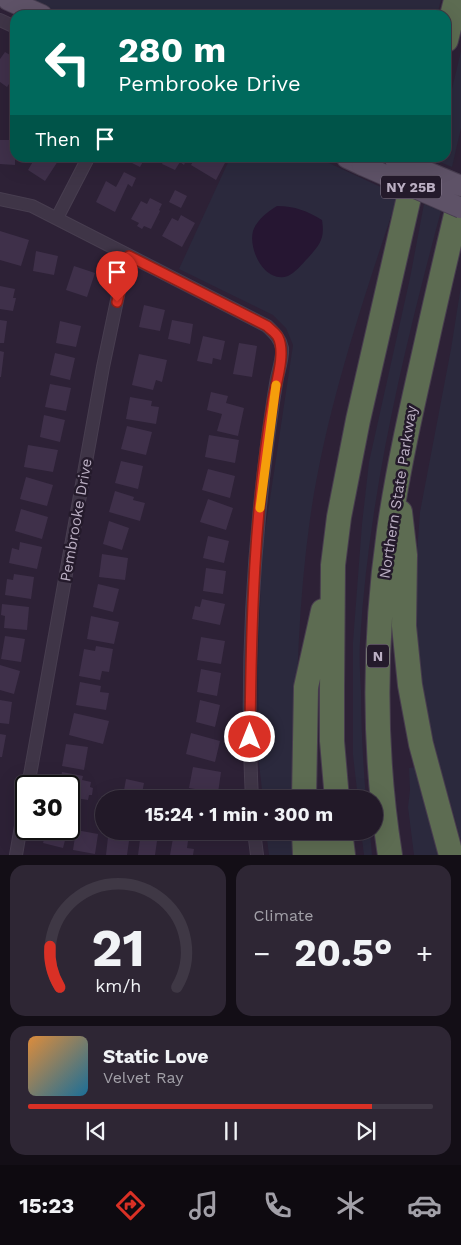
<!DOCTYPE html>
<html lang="en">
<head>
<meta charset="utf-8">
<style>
  :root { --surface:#221928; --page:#2e2634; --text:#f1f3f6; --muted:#a2a0a8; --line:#3f3845; --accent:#d93025 }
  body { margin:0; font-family:"Work Sans",sans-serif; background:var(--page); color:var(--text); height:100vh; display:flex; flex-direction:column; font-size:19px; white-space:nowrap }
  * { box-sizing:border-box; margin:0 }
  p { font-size:16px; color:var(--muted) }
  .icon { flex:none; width:28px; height:28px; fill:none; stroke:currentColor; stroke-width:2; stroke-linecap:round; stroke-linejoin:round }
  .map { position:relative; height:855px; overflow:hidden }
  .panel { display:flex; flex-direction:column; gap:10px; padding:10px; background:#130e16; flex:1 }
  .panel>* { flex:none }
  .guide { position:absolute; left:10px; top:10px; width:441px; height:152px; border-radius:15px; box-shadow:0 5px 20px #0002,0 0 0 1px var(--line); background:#00695c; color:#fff; overflow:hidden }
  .speed { position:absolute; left:15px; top:775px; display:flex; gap:10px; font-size:25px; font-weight:700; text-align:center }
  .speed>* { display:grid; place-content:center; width:65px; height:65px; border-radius:50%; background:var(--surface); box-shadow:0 5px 20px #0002,0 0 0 1px var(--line); line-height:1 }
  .speed .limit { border:2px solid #111; border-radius:8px; background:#fff; color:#111 }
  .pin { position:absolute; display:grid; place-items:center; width:42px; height:42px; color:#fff; margin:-51px -21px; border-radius:50% 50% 50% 0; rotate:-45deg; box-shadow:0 0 5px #0007 }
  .pin .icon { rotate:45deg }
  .me { position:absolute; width:55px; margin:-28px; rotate:0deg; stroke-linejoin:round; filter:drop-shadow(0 0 4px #0008) }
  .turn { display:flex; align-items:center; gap:18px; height:105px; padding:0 25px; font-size:22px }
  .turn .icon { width:65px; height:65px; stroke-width:2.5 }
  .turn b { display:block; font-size:35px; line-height:42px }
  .then { display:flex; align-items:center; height:48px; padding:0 25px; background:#0003; gap:10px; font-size:19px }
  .big { font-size:38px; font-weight:700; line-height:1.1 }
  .panel .widget { flex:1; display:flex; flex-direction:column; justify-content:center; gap:8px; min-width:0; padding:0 18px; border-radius:15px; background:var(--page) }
  .panel .dial { align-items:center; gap:0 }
  .dial svg { height:130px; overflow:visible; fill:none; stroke:var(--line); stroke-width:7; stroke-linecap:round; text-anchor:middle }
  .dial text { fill:var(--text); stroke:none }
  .song { display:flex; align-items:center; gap:15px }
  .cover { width:60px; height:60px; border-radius:8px; background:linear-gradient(135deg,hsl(30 70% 55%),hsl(200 70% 35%)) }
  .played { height:5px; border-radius:2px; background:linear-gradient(90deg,var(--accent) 85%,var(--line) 85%) }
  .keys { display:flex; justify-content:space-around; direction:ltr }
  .heat { display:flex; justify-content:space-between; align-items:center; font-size:28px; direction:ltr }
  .panel .tiles { flex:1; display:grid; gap:10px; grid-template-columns:1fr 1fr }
  .widget:last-child { grid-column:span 2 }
  .trip { position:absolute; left:95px; top:790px; width:288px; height:50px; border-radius:25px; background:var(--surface); box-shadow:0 5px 20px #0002,0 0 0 1px var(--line); font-weight:700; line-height:50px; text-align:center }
  .tabs { display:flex; height:80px; justify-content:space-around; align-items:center; background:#0e0a10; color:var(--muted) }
  .tabs .icon { width:35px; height:35px }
  .tabs .active { color:var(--accent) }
  .tabs b { font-size:22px; color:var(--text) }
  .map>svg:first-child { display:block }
  .green { fill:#2b293d }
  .water { fill:#261632 }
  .building { fill:#3f304a }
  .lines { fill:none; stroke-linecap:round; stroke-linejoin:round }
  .street-casing { stroke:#483e50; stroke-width:14 }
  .primary-casing { stroke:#483e50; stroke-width:22 }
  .highway-casing { stroke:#473c4e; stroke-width:26 }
  .street { stroke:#3f3547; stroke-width:12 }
  .primary { stroke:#5e5267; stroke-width:20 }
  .highway { stroke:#5d6c52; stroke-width:24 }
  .primary-bridge-casing { stroke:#483e50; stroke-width:22; stroke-linecap:butt }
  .primary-bridge { stroke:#5e5267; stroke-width:20 }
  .route-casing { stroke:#8d1f18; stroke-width:12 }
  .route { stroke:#d93025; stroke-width:9 }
  .slow { stroke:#f59e0b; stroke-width:9 }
  .labels { text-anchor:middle; stroke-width:5; stroke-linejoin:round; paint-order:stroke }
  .shield { fill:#241a2b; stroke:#8e8295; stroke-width:1 }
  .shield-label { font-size:14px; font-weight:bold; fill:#bbafc3 }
  .street-label { font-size:15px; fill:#bbafc3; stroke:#241a2b }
</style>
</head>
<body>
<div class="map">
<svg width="461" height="855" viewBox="0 0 461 855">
  <rect width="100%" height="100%" fill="#2d2136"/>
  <path class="green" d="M8,0h433l-4,15h-395z
    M461,51v77l-9,39 -17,-7 1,-2h10v-44z
    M230,158h88l80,37c-35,106 -72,213 -88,324 -13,93 -14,187 -15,280h-32l-4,-36 -1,-101 4,-110 31,-207 -7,-17 -13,-13 -94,-46z
    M424,204l17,7c-38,141 -72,284 -81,430 -1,16 0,32 1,49 0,36 2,72 5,109h-8l-5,-44v-113l9,-118 7,-62 41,-184z
    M461,286v555l-22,-78 -17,-72 -7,-70v-42l5,-67 31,-163z
    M423,766l23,89h-32l-6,-48 2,-17 -1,-22z
    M266,831h30l1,24h-28z
    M361,831h9l2,24h-8z"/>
  <path class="water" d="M277,206c18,0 30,5 45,14 3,19 -2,24 -14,38 -6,6 -13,15 -20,18 -23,8 -40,-26 -35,-45 3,-10 15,-20 24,-25z"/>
  <path class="building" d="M5,52l10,6v17l-8,12 -7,-5v-23z
    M0,140h15v25l-15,-1z
    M35,158h17l6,3 -13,20 -17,-11z
    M130,158h15l-5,9 -12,-6z
    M165,158h22l-3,7 -4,-3 -5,8 -13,-6z
    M195,158h24l7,3 -10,19 -25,-15z
    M124,172l12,6 -4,9 -4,-3 -13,28 -19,-10 10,-21 10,6z
    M175,190l12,6 -6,12 -12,-6z
    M150,198l12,6 -3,6 1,1 -9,18 -7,-3 -2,3 -5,-3 2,-3 -8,-4 10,-18 6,3z
    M181,215l14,8 -13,24 -20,-11 10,-18 6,3z
    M0,231l29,9 -8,26 -21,-6z
    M36,251l22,5 -4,19 -21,-4z
    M74,266l21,7 -8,24 -21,-7z
    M0,286l15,3 -2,9h3l-3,13 -13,-2z
    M144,305l21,5 -5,21 -21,-4z
    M0,320l7,1 -3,22h-4z
    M172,320l21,4 -3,20 -22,-5z
    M60,321l21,5 -5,21 -20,-4z
    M203,336l22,5 -4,19 -8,-2 -1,6 -15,-3z
    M239,343l18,3 -5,31 -19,-3z
    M0,351l4,1 -3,25h-1z
    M55,353l20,5 -5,22 -20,-5z
    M139,354l28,6 -5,22 -6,-2 -3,10 -21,-5z
    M50,384l21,4 -5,23 -21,-4z
    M211,392l17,4 -2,7 18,5 -6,28 -21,-5 5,-17 -15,-4z
    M130,397l22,4 -1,5 8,1 -3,17 -30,-5z
    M44,415l21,5 -5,22 -20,-5z
    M127,426l25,6 -6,23 -25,-6z
    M209,435l30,5 -4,23 -30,-6z
    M28,445l30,5 -5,22 -29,-5z
    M121,461l22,5 -5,23 -23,-6z
    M208,469l27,7 -5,22 -28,-8z
    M26,477l27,8 -6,21 -27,-7z
    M115,491l19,6 -1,3 12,3 -5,18 -31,-9z
    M208,499l25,9 -7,22 -26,-8z
    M21,509l27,8 -6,22 -27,-8z
    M109,521l20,7 -7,22 -19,-6z
    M208,536l21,5 -5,22 -21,-5z
    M20,542l22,5 -5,22 -28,-6 3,-15 7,2z
    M102,554l26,4 -3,22 -26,-3z
    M206,568l20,3 -3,23 -20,-3z
    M14,574l20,3 -3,22 -26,-4 2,-16 6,1z
    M98,584l21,5 -6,23 -20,-5z
    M202,599l23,5 -5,21 -28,-6 3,-13 5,1z
    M2,604l27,3 -2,23 -23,-2 1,-12 -4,-1z
    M91,616l28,6 -5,22 -27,-5z
    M5,636l20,3 -4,23 -20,-3z
    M201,637l24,4 -4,23 -24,-4z
    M96,646l17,3 -4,23 -7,-1 -2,9 -21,-4 5,-27 11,2z
    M0,665l20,6 -6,23 -14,-4z
    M201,669l20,4 -4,23 -20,-4z
    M80,682l21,4 -1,6 9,1 -3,17 -30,-5z
    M0,700l12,2 -3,22 -9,-1z
    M200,700l20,5 -5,22 -19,-5z
    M74,713l35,8 -6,23 -34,-9z
    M191,733l29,8 -5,21 -29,-8z
    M0,734l6,1 -4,22h-2z
    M66,744l22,3 -4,23 -22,-4z
    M193,767l28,5 -3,21 -29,-5z
    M62,772l21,4 -1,4 9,2 -1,5 3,1 -1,7h-3l-1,5 -19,-3v-11h-9z
    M126,779l18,4 -3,16 -18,-3z
    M47,829h21l-5,19 -20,-5z
    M76,830l22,4 -3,20 -22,-4z
    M141,832l17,2 -3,21h-17z
    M108,837l21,4 -2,14h-21z
    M173,838l15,3 -1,7 7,1 -1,6h-23z"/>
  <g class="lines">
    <g class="street-casing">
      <path id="street" d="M0,20l15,7
        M0,199l32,7 235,120c7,7 13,12 15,22 1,8 -3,21 -5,30 -4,22 -7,45 -10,67 -15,117 -21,236 -15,354
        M57,218l31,-60
        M28,786l75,-419 17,-81 9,-30
        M254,831l3,24
        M16,855l10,-58"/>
    </g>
    <g class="primary-casing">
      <path id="primary" d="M8,0l34,15
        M347,158l15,7"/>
    </g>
    <g class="highway-casing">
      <path id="highway" d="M446,40l10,-40
        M400,512l5,43 -1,71 6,59 11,59 30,111
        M304,799l2,-112 17,-76
        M337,799l-5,-58v-51l1,-125 6,-48 19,-97 51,-223 11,-39
        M304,831l1,24
        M322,831l3,24
        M340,831l3,24
        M390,855c-17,-107 -16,-217 -1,-324 9,-63 23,-124 37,-186 11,-50 23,-101 35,-151"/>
    </g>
    <use href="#street" class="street"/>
    <use href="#primary" class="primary"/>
    <use href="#highway" class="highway"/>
    <g class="primary-bridge-casing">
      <path id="primary-bridge" d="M394,158l67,28
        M362,165l99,43"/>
    </g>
    <use href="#primary-bridge" class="primary-bridge"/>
  </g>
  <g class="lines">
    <g class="route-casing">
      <path id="route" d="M117,302l12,-46 138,70c4,4 9,7 11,11 8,16 -2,46 -5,63 -19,111 -22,225 -23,337"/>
    </g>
    <use href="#route" class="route"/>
    <path class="slow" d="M260,508l16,-123"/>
  </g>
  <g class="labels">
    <g class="shield">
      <rect x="381" y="175.5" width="60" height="23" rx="4"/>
      <rect x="367" y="644.5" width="22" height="23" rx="4"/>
    </g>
    <g class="shield-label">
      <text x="411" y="192">NY 25B</text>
      <text x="378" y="661">N</text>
    </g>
    <g class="street-label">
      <text transform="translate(398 492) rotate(-81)" y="5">Northern State Parkway</text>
      <text transform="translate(76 520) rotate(-80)" y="5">Pembrooke Drive</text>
    </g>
  </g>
</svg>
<div class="speed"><div class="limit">30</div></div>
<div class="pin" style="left:117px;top:302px;background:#d93025"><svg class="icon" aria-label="arrive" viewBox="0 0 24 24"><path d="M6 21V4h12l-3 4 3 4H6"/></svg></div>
<svg class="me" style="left:250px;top:737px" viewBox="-20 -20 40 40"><circle r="17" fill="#d93025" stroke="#fff" stroke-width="3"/><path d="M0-11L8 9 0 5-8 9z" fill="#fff"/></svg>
<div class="trip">15:24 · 1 min · 300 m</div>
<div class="guide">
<div class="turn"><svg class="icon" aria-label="left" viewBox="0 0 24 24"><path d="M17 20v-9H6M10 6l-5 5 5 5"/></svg><div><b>280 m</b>Pembrooke Drive</div></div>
<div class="then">Then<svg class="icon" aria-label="arrive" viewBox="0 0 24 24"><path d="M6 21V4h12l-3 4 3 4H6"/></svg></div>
</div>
</div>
<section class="panel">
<div class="tiles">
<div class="widget dial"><svg viewBox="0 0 100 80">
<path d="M14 69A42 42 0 1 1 86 69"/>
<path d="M14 69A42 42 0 0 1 8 44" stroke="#d93025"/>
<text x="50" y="56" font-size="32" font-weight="700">21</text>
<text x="50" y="72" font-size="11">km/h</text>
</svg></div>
<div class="widget"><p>Climate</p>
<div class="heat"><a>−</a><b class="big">20.5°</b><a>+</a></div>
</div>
<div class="widget">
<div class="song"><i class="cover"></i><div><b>Static Love</b><p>Velvet Ray</p></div></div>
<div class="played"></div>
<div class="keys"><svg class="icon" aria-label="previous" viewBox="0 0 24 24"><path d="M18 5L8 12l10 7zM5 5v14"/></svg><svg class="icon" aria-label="pause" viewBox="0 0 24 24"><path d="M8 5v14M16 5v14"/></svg><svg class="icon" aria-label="next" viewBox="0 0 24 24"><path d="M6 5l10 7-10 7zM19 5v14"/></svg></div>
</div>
</div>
</section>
<nav class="tabs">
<b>15:23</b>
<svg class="icon active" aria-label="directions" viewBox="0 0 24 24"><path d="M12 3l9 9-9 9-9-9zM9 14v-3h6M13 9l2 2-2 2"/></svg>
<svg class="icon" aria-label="music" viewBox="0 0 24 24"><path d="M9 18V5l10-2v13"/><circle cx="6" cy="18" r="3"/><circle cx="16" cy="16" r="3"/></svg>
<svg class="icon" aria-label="phone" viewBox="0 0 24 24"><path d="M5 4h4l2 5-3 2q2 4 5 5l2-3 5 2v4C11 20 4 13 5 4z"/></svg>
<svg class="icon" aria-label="climate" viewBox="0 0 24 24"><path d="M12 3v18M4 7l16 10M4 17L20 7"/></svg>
<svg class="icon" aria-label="car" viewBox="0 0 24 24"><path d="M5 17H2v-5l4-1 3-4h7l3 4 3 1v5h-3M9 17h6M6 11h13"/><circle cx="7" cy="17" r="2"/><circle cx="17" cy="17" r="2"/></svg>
</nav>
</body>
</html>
